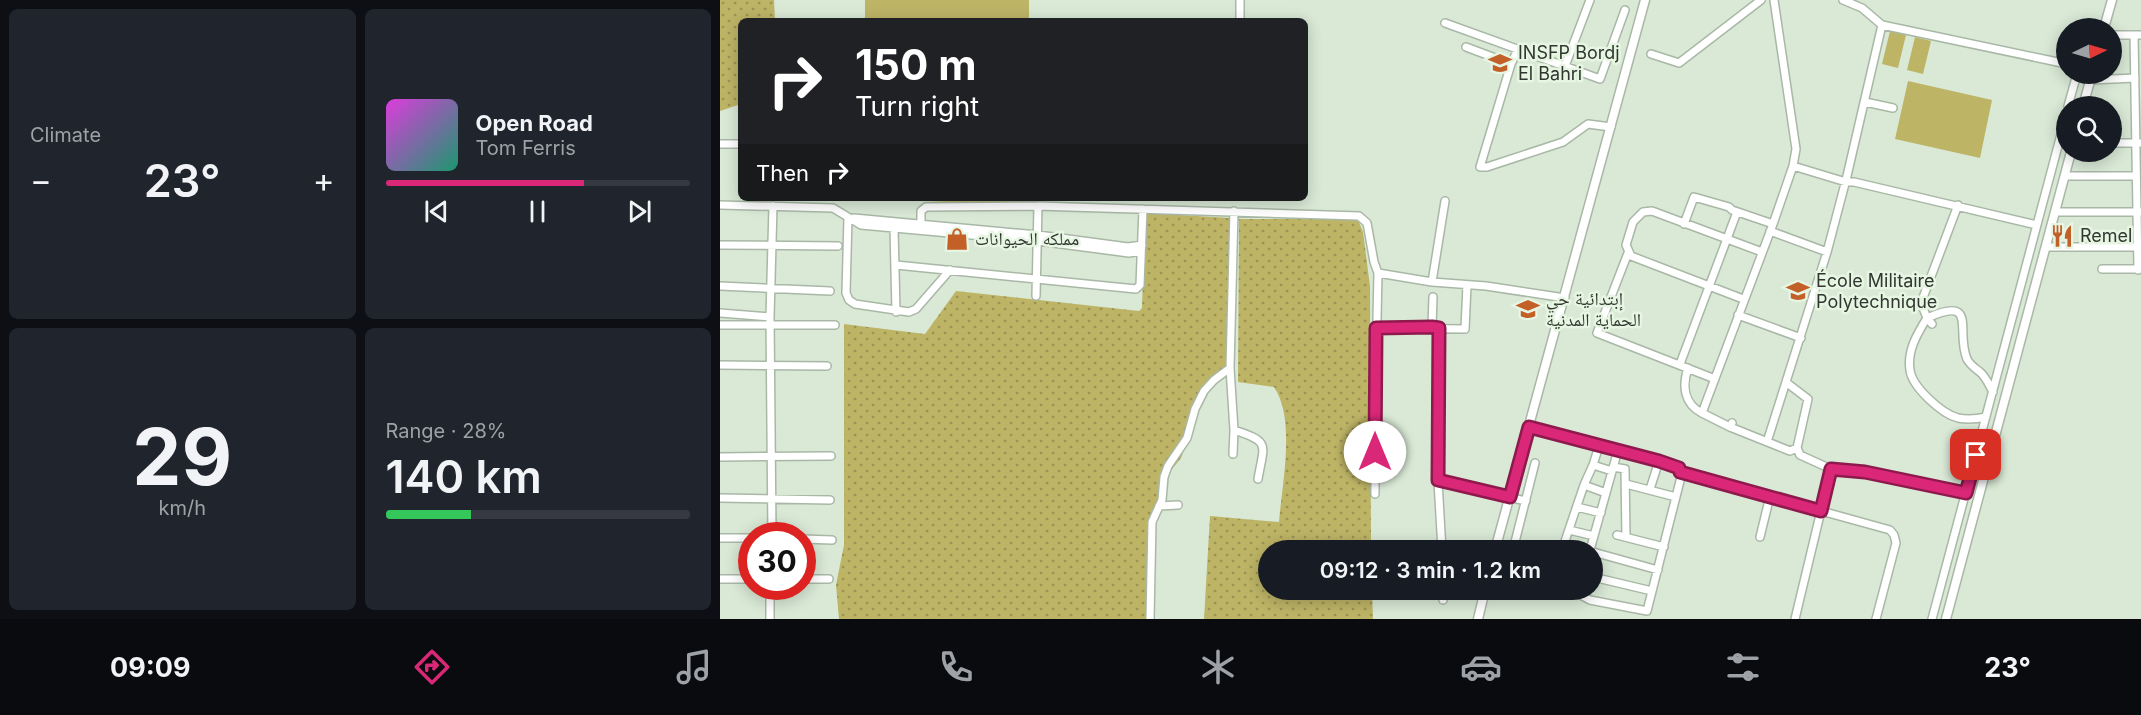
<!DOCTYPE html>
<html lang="en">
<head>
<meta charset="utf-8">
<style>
  :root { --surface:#171b24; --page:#20242c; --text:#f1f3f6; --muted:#9ea1a6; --line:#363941; --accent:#db2777 }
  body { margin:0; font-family:Inter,"Noto Naskh Arabic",sans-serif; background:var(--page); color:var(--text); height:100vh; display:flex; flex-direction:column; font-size:22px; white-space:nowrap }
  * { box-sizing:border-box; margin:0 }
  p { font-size:20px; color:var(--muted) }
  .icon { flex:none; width:33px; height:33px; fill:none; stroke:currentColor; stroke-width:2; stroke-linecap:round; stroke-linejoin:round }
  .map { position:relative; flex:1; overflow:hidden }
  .panel { display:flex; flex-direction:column; gap:9px; padding:9px; background:#0d0f14; width:720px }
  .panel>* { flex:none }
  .top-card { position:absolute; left:18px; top:18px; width:570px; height:183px; border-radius:9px; box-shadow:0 3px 15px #0003; background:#202124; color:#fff; overflow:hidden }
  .needle { width:39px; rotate:85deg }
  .buttons { position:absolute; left:1336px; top:18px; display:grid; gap:12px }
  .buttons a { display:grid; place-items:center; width:66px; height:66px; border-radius:50%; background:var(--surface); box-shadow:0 3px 15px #0003; font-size:30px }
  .speed { position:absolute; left:18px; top:522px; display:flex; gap:12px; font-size:30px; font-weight:700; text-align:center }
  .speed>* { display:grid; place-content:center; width:78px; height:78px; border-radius:50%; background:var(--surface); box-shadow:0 3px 15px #0003; line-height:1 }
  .speed .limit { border:9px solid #d22; background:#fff; color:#111 }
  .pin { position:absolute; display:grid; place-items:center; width:51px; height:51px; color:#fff; margin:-26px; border-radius:12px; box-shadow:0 3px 9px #0006 }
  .me { position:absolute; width:66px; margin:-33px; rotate:0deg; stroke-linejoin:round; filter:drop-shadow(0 0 4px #0008) }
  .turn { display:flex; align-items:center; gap:21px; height:126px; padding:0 18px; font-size:27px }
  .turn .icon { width:78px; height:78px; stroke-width:2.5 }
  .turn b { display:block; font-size:42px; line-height:51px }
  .then { display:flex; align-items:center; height:57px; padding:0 18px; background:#0003; gap:12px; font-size:22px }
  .big { font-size:45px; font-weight:600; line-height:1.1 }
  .panel .card { flex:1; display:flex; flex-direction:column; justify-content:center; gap:9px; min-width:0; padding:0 21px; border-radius:9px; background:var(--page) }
  .panel .dial { align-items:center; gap:0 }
  .dial b { font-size:78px; line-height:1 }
  .song { display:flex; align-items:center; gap:18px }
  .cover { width:72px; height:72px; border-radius:9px; background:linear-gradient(135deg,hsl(300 70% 55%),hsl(160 70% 35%)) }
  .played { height:6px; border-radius:3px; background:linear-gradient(90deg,var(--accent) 65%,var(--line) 65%) }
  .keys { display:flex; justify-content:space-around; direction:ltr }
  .heat { display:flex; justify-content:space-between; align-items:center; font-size:33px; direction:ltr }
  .charge { height:9px; border-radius:4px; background:linear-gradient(90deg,#34c759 28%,var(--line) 0) }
  .panel .tiles { flex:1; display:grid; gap:9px; grid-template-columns:repeat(2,1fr) }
  .trip { position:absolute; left:538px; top:540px; width:345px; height:60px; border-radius:30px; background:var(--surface); box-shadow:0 3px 15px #0003; font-weight:600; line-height:60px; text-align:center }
  .tab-bar { display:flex; height:96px; justify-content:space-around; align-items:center; background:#090b0e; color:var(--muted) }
  .tab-bar .icon { width:42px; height:42px }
  .tab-bar .current { color:var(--accent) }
  .tab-bar b { font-size:27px; color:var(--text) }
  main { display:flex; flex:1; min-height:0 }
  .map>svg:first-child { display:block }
  .grass { fill:url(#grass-dots) }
  .green { fill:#bdb466 }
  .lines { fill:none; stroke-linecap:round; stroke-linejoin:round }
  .minor-casing { stroke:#a9b8a6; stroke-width:10 }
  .major-casing { stroke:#a9b8a6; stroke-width:11 }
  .minor { stroke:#fff; stroke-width:7 }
  .major { stroke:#fff; stroke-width:8 }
  .route-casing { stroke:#8e194d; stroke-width:15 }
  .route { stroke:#db2777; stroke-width:10 }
  .labels { text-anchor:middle; stroke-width:5; stroke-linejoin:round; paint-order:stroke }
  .poi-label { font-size:18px; fill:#313730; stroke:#e6f6e3; text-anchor:start }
</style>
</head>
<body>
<main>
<section class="panel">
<div class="tiles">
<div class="card"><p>Climate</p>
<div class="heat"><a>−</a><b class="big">23°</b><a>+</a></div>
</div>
<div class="card">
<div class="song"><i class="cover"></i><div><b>Open Road</b><p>Tom Ferris</p></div></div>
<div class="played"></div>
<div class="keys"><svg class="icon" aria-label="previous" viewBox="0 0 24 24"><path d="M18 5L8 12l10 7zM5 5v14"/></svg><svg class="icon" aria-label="pause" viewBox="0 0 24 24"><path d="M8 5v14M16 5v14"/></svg><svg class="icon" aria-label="next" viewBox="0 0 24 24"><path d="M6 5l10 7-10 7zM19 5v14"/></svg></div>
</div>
<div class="card dial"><b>29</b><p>km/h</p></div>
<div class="card"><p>Range · 28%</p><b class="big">140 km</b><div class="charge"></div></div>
</div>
</section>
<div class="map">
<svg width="1421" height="619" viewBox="0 0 1421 619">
  <defs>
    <pattern id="grass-dots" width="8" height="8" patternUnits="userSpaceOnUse" patternTransform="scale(1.5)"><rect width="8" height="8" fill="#bdb466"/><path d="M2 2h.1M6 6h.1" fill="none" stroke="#9a9354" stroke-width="1.8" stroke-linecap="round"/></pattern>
  </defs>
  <rect width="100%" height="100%" fill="#d9e9d6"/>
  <path class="grass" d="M0,0h54l1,21h-34v83l-21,7z
    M425,213l85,5 -2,149 -17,12 -30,79 -12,15 -14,36 -8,107 -2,3h-306l-3,-34 8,-40v-221l81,10 31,-43 183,20 3,-3z
    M519,219h115l5,3 4,10 7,54 1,264h-102v40h103l1,29h-169l6,-103 69,6c3,-38 17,-103 -5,-135l-36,-5z"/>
  <path class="green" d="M145,0h164v21h-164z
    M1170,31l16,4 -8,33 -16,-4z
    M1195,37l16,4 -8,33 -16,-4z
    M1188,81l84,19 -12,58 -85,-19z
    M145,198h164v7l-164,-6z"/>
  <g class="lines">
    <g class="minor-casing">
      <path id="minor" d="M520,0v21
        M725,23l155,56 25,-69
        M1162,25l185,39
        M1392,35h29
        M1414,35l4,235
        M746,47l45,17
        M798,49l-7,15 -31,103h7l76,-25 25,-18 23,3
        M931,54l28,9 82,-63
        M845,66l25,-66
        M1370,80l45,-2
        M1145,102l28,6
        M1348,106l9,-32
        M1392,143h29
        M0,144h21
        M1073,166l53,16h8l183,43
        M1345,176h70
        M0,205l113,3 28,17 177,16 91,12 12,-2
        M1238,205l-37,98 6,15c-10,16 -20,33 -17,52 2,17 32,44 48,48 10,2 19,1 28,-1
        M1336,212h85
        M128,217l-2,76 3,7 6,4 54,8 7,-3 34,-39
        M134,218l184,17 90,12 14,-2
        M964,224l10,-27 35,10 3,3 41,14
        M174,228l2,84
        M201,230v-19l5,-4 112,-1 321,10 8,7 7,39 4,11 54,9 54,4 79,12
        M1050,231l57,21
        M0,245l118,1
        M1327,247h90
        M908,253l-31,80 118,46
        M176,265l240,24 4,-4 3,-76
        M1382,269h39
        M712,282l13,-81
        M0,286l110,5
        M316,296l2,-90
        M1023,299l-112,-43 -5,-11 7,-23 10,-10 9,-1 110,41
        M0,313l50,4
        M1018,315l63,23
        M1212,324l-5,-6c52,-23 28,13 40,41 3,6 8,9 13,13 6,5 9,13 13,20
        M0,325h115
        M712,327l1,-30
        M656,328l89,1 2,-44
        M719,328l-1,153 4,69
        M960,364l57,-152
        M0,365l107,1
        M968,368c-6,18 -4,36 14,45
        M1067,383l21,16 -11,49
        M1012,423l-2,4 -28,-14 71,-189 20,-58 3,-17 -22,-149
        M809,427l130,34 20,7 2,9 -34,134 -57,-11 -11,-6 -20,-4
        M1010,427l60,24 7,-3 3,7 31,14 -36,150
        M514,430c37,12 30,14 24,49
        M1047,442l60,-190 20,-76 35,-151 -20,-17 -19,-8
        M513,454l1,-24 -4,-62 4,-157
        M0,457l111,-1
        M873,465l6,-19
        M893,467l12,2 1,68
        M1111,469l34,3 101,21
        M960,472l210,58 4,5 2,8 -20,76
        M718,481l88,20
        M906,484l50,13
        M864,485l22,8
        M930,489l9,-28
        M655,494v-84l3,-137
        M0,498l110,2
        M439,506l19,-1
        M857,507l24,6
        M849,530l25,6
        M897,535l47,12
        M52,536l-2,-219 3,-111
        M1040,537l10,-41
        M0,538h32
        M82,539l30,1
        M793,550l22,-87
        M842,550l22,-65 9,-20 19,6
        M870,550l28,-100
        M873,552l65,18
        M873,577l59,14
        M0,579h32
        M82,579h27
        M723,590v10
        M50,619v-33
        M430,619l2,-97 10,-22 2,-23 4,-11 19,-28 8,-29 9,-18 10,-11 16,-12
        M1212,619l135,-507"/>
    </g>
    <g class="major-casing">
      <path id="major" d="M1384,28l8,-28
        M1363,106l9,-32
        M775,550l150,-550
        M758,619l7,-29
        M1226,619l125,-467"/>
    </g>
    <use href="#minor" class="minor"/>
    <use href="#major" class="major"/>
  </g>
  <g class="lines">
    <g class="route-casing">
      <path id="route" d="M655,452l1,-124 56,-1 7,1 -1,152 72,17 19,-70 130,34 20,7 1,4 141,39 10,-42 34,3 101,21 10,-38"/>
    </g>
    <use href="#route" class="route"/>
  </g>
  <defs>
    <g id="university-bare" transform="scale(1.8)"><path d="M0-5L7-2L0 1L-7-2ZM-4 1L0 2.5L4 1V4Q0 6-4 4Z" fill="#c36028" stroke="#e6f6e3" stroke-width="2.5" paint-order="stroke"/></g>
    <g id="restaurant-bare" transform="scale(1.8)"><path d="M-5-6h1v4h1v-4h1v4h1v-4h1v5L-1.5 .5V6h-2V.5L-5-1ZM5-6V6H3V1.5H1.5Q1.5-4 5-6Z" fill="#c36028" stroke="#e6f6e3" stroke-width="2.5" paint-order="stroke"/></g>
    <g id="shop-bare" transform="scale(1.8)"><path d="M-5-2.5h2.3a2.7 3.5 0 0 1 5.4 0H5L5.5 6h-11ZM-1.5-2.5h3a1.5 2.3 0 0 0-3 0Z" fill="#c36028" stroke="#e6f6e3" stroke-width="2.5" paint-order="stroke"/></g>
    <g id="school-bare" transform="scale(1.8)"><path d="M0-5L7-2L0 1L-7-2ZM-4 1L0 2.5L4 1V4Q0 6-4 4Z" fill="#c36028" stroke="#e6f6e3" stroke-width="2.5" paint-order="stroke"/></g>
  </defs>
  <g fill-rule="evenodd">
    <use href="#university-bare" x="780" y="63"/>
    <use href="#restaurant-bare" x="1342" y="236"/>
    <use href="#shop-bare" x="237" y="239"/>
    <use href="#university-bare" x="1078" y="291"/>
    <use href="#school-bare" x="808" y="309"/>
  </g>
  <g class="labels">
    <g class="poi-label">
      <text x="798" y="59">INSFP Bordj<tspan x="798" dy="21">El Bahri</tspan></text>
      <text x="1360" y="242">Remel</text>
      <text x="255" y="245">مملكه الحيوانات</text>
      <text x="1096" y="287">École Militaire<tspan x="1096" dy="21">Polytechnique</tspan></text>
      <text x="826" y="305">إبتدائية حي<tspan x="826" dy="21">الحماية المدنية</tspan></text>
    </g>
  </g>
</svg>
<div class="buttons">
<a><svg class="needle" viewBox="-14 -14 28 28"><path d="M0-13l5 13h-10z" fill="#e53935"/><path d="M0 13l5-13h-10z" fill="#9ea1a6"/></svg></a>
<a><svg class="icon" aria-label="search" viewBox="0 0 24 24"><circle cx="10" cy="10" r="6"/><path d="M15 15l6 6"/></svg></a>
</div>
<div class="speed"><div class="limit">30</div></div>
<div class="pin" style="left:1256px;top:455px;background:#d93025"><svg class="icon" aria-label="arrive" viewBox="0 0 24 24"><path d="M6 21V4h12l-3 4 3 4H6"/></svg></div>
<svg class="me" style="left:655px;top:452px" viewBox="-20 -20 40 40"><circle r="19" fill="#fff"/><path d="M0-13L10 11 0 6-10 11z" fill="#db2777"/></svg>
<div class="trip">09:12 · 3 min · 1.2 km</div>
<div class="top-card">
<div class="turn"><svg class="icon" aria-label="right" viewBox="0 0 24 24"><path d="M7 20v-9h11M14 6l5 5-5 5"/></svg><div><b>150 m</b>Turn right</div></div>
<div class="then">Then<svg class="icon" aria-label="right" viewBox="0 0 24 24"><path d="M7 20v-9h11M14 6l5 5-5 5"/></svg></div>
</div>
</div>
</main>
<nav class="tab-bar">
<b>09:09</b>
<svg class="icon current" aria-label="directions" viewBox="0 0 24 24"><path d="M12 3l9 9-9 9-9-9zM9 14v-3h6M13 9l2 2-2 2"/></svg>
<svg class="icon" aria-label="music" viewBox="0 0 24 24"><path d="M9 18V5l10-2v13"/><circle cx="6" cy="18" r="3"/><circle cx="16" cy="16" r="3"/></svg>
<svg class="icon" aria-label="phone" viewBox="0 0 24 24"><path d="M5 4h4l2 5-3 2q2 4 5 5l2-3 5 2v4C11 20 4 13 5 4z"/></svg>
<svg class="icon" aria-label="climate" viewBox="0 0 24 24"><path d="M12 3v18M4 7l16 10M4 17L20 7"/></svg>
<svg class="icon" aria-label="car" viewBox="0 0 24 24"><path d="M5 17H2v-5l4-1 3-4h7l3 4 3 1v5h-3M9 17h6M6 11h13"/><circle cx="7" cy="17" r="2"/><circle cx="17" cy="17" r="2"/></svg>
<svg class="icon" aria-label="filters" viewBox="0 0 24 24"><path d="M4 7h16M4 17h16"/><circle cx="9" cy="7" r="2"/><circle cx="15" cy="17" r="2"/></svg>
<b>23°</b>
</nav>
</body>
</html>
